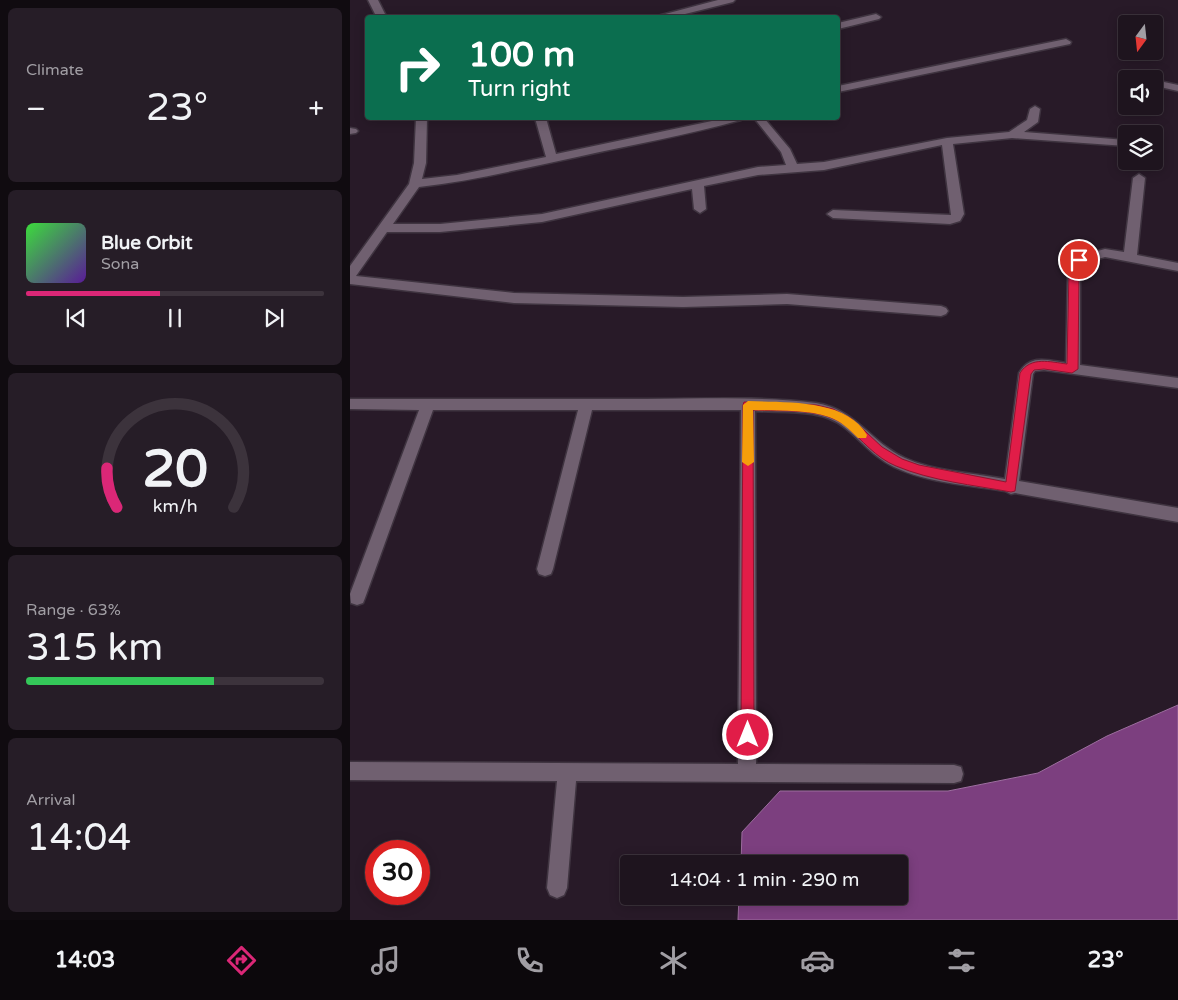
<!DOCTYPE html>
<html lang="en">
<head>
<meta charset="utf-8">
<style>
  :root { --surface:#1e141e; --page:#261d27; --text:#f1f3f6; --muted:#a19ea4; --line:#3c333c; --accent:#db2777 }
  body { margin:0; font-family:"Varela Round",sans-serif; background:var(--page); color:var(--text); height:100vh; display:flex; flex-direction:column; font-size:19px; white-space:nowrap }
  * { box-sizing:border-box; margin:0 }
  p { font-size:16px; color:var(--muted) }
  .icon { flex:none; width:28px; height:28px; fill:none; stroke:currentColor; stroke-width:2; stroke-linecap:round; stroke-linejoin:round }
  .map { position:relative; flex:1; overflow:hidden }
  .drawer { display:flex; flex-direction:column; gap:8px; padding:8px; background:#100b10; width:350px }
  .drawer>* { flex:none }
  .top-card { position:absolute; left:15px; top:15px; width:475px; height:105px; border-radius:5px; box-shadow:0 2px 12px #0003,0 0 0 1px var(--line); background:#0b6e4f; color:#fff; overflow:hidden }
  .needle { width:32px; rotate:195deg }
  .buttons { position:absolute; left:768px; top:15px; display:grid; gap:10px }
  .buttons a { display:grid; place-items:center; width:45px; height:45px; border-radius:5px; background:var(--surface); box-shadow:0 2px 12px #0003,0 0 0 1px var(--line); font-size:25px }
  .speed { position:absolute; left:15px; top:840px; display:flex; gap:10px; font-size:25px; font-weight:700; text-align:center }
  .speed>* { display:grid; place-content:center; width:65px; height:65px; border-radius:50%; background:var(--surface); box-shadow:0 2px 12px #0003,0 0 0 1px var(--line); line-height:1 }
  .speed .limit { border:8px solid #d22; background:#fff; color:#111 }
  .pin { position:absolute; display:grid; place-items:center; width:42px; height:42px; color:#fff; margin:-21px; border:2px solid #fff; border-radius:50%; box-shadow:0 1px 5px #0007 }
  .me { position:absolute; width:55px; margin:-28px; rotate:0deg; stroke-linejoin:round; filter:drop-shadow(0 0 4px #0008) }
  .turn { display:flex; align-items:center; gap:18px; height:105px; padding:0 20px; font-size:22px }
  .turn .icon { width:65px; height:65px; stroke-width:2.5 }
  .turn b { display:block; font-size:35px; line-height:42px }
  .big { font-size:38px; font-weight:600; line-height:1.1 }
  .drawer .tile { flex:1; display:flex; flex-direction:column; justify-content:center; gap:8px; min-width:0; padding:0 18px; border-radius:8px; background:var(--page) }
  .drawer .dial { align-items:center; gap:0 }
  .dial svg { height:130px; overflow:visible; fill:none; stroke:var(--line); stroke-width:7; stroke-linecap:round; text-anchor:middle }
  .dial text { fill:var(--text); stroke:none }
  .song { display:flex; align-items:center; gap:15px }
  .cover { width:60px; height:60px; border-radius:8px; background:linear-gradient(135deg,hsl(120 70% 55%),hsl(270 70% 35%)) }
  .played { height:5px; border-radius:2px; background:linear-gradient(90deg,var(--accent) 45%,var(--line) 45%) }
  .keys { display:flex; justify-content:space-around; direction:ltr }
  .heat { display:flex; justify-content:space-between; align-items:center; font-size:28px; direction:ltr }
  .charge { height:8px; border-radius:4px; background:linear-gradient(90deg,#34c759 63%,var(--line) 0) }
  .trip { position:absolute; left:270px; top:855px; width:288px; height:50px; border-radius:5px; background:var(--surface); box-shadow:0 2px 12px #0003,0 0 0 1px var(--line); font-weight:600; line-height:50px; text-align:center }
  .menu { display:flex; height:80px; justify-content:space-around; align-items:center; background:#0c080c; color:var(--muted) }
  .menu .icon { width:35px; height:35px }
  .menu .current { color:var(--accent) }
  .menu b { font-size:22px; color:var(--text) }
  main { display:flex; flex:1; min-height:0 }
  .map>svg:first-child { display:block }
  .water { fill:#7c3f7f; stroke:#9c6e9e }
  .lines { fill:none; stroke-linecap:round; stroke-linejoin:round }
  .minor-casing { stroke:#3f3440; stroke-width:3 }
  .minor { fill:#706070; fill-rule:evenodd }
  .route { fill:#e11d48; stroke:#92132f }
  .slow { fill:#f59e0b }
</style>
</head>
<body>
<main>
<section class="drawer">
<div class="tile"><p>Climate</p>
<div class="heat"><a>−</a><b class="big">23°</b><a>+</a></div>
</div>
<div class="tile">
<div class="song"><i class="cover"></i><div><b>Blue Orbit</b><p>Sona</p></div></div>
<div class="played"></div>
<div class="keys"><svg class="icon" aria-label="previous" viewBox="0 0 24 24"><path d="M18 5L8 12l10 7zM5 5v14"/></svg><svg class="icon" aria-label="pause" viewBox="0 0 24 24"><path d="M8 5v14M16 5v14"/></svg><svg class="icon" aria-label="next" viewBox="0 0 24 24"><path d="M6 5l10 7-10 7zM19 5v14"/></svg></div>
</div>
<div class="tile dial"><svg viewBox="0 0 100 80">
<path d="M14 69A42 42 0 1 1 86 69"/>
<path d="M14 69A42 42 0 0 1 8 45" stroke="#db2777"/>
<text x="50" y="56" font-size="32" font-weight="700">20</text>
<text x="50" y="72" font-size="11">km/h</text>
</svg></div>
<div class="tile"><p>Range · 63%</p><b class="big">315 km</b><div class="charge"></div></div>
<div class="tile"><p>Arrival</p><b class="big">14:04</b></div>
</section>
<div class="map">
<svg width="828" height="920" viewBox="0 0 828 920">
  <rect width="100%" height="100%" fill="#281a28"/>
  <path class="water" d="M828,705v215h-440l1,-24h160v-32h-158l1,-32 38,-41h168l90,-18 69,-37z"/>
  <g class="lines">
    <g class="minor-casing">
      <path id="minor" d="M18,0h10l9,18h-10z
        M368,0h17l-2,2 -64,16h-19z
        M526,14l5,3 -2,2 -41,10v-6z
        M716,39l5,3 -1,2 -232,48v-6z
        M814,82l14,3v6l-18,-4 -1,-2 1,-2z
        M685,106l5,3 -2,13 -14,10 102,8v6l-114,-8 -59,6 11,70 -4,7 -10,3 -117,-6 -6,-4 6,-4 118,5 -9,-70 -118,25 -66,5 -54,11 2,23 -6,4 -6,-4 -2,-20 -150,33 -102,10h-53l-31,44 158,17 169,4 104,-3 154,12 5,2 2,3 -2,3 -5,2 -154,-12 -104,3 -169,-4 -164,-19v-18l59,-82 5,-21 2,-45h11l-1,45 -4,16 35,-4 89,-18 -11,-39h11l10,36 170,-36h17l-2,2c-54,15 -110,25 -164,37 -53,11 -105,24 -158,30l-26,37h47l102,-10 216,-47 28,-2 -5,-13 -27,-34h10l26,31 7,15 27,-2 123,-24 62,-6 18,-12 3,-11z
        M0,128l6,1 2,2 -2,2 -6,1z
        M789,174l6,4 -8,77 41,8v8l-73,-14 -21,6 -4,8v94l98,13v10l-134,-18 -9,1 -2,3 -14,107 159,27v14l-163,-29 -4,1 -6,-3c-37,-6 -77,-8 -111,-24 -21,-10 -33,-27 -50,-40 -24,-19 -61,-14 -89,-16l1,353 198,1 7,2 2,7 -2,7 -7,2 -378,-2 -9,107 -3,7 -7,3 -7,-3 -3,-7 10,-107 -207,-1v-18l388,2 3,-354h-149l-39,159 -2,5 -6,2 -6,-2 -2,-5 41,-159h-145l-68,188 -2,5 -6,2 -6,-2 -1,-9 69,-184 -69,-1v-10c98,0 197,0 296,0 54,0 117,-3 170,4 40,6 55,40 89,55 28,13 68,15 100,21l14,-106c11,-19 28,-13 47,-10l2,-92 7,-14 30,-8 19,3 9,-74z"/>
    </g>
    <use href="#minor" class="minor"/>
  </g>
  <path class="route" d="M729,256l5,4 -5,11 -1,98 -6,4 -28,-4 -10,1 -3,4 -16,117 -4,1c-38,-7 -79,-11 -115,-26 -20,-8 -34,-26 -50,-40 -24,-19 -64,-14 -93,-16l1,325 -2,5 -4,2 -5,-2 -2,-5 2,-330 1,-3 72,3 17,4 19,10 30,28 20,12 17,6 87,17 14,-109c11,-17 30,-11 47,-9l2,-93 6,-14z"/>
  <path class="slow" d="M398,401c36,2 98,-3 119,34l-1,3h-8c-9,-9 -17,-17 -29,-21 -23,-8 -52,-6 -76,-7l1,52 -6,4 -6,-4 1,-57z"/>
</svg>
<div class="buttons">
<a><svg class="needle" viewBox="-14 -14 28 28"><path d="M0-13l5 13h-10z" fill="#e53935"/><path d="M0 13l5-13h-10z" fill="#a19ea4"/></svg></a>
<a><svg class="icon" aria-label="sound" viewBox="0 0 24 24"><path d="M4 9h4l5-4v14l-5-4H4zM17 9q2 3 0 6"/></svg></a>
<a><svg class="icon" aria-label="layers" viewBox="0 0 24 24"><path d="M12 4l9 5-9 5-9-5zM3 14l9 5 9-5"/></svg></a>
</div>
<div class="speed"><div class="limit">30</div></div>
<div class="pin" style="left:729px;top:260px;background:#d93025"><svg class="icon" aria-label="arrive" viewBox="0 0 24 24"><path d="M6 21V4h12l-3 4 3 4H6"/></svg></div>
<svg class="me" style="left:398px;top:735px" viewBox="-20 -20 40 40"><circle r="17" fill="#e11d48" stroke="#fff" stroke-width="3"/><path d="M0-11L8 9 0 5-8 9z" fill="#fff"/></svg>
<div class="trip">14:04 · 1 min · 290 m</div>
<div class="top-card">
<div class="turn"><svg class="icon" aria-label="right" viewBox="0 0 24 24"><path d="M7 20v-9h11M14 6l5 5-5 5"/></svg><div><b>100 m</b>Turn right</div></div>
</div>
</div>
</main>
<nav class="menu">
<b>14:03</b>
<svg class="icon current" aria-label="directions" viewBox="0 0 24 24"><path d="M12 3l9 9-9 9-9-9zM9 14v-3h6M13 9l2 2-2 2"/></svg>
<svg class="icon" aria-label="music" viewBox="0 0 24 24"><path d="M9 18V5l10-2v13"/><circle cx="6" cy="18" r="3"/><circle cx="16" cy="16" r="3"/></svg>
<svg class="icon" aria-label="phone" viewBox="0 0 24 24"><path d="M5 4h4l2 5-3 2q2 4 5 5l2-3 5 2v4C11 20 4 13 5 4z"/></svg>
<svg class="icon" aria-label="climate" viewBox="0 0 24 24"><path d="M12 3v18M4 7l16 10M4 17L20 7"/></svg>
<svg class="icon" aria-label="car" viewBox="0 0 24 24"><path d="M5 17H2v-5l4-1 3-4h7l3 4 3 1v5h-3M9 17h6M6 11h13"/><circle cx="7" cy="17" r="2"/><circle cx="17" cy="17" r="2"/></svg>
<svg class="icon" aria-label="filters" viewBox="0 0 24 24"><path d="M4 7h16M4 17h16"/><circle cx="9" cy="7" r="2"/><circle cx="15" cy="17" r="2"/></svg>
<b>23°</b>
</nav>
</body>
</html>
